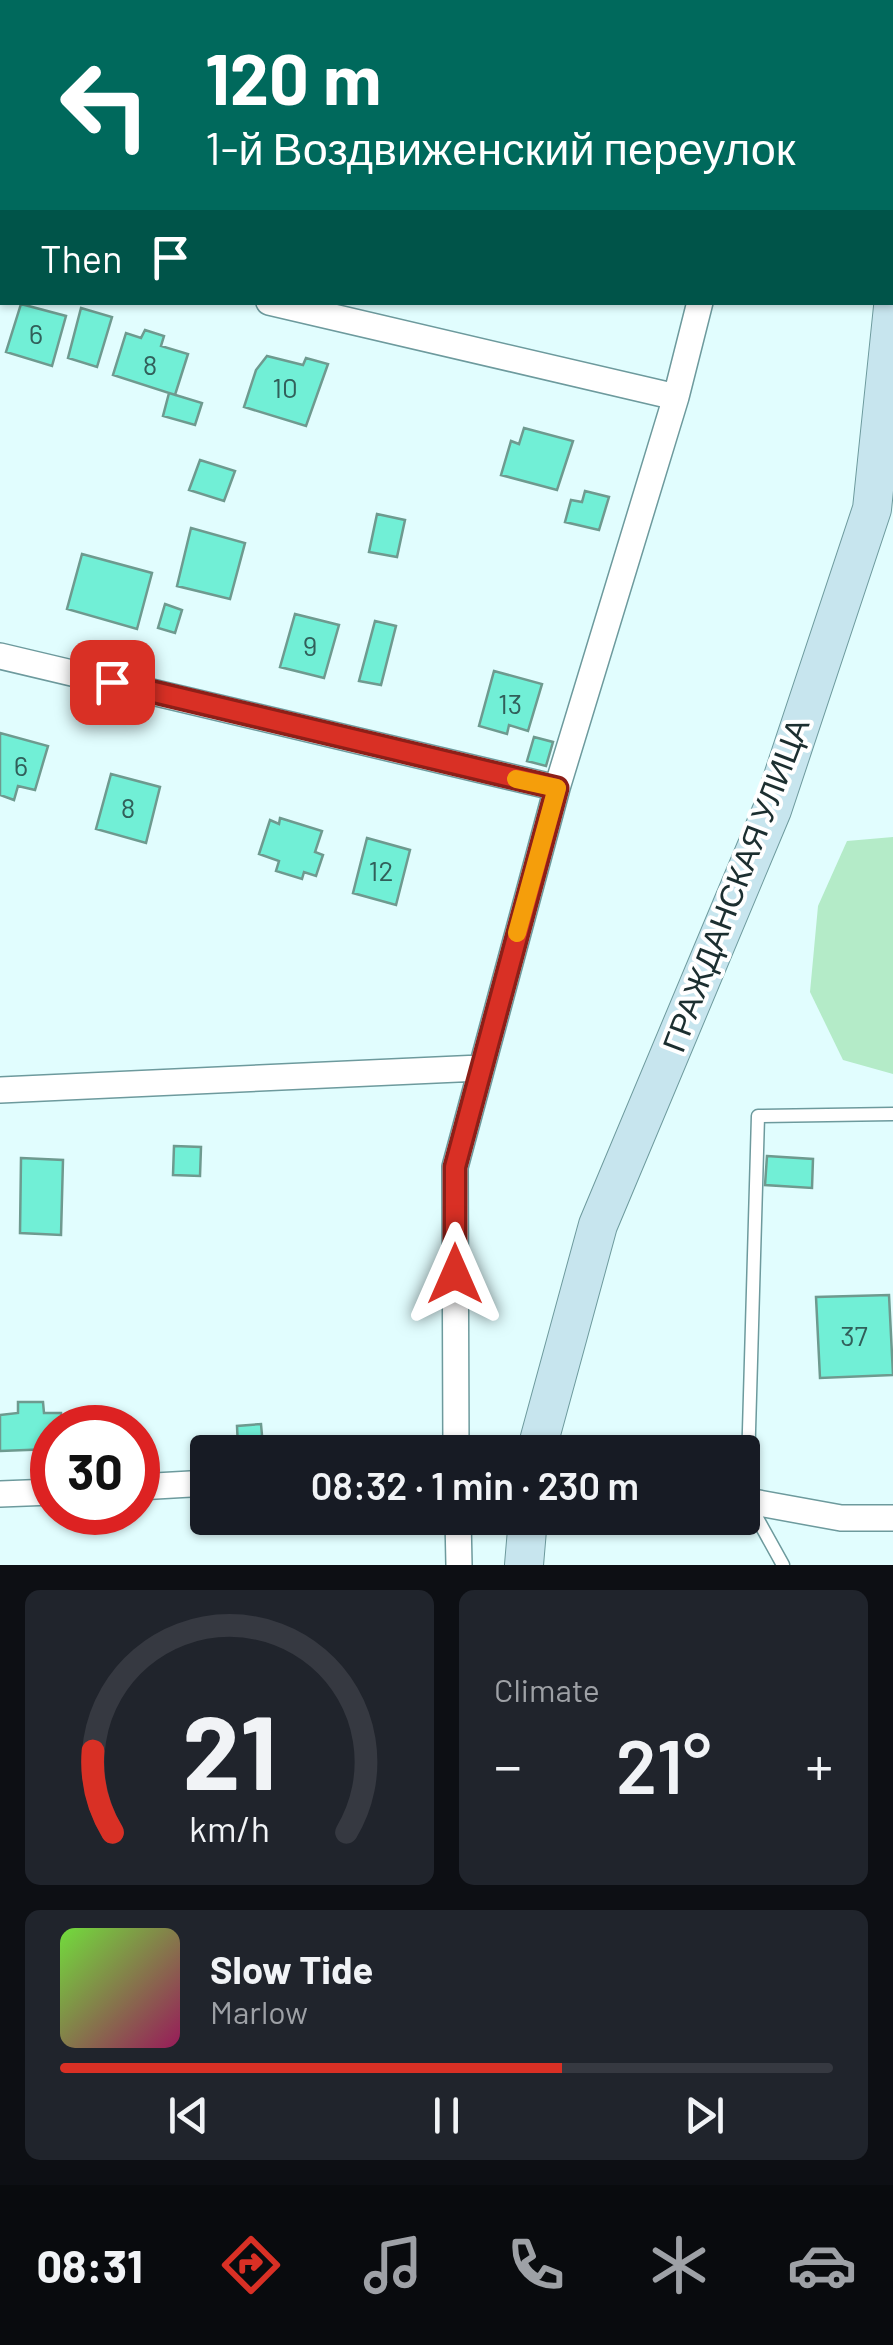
<!DOCTYPE html>
<html lang="en">
<head>
<meta charset="utf-8">
<style>
  :root { --surface:#171b24; --page:#20242c; --text:#f1f3f6; --muted:#9ea1a6; --line:#363941; --accent:#d93025 }
  body { margin:0; font-family:Barlow,sans-serif; background:var(--page); color:var(--text); height:100vh; display:flex; flex-direction:column; font-size:38px; white-space:nowrap }
  * { box-sizing:border-box; margin:0 }
  p { font-size:32px; color:var(--muted) }
  .icon { flex:none; width:55px; height:55px; fill:none; stroke:currentColor; stroke-width:2; stroke-linecap:round; stroke-linejoin:round }
  .map { position:relative; height:1565px; overflow:hidden }
  .details { display:flex; flex-direction:column; gap:25px; padding:25px; background:#0d0f14; flex:1 }
  .details>* { flex:none }
  .banner { position:absolute; left:0px; top:0px; width:895px; height:305px; box-shadow:0 2px 8px #0004; background:#00695c; color:#fff; overflow:hidden }
  .speed { position:absolute; left:30px; top:1405px; display:flex; gap:20px; font-size:50px; font-weight:700; text-align:center }
  .speed>* { display:grid; place-content:center; width:130px; height:130px; border-radius:50%; background:var(--surface); box-shadow:0 2px 8px #0004; line-height:1 }
  .speed .limit { border:15px solid #d22; background:#fff; color:#111 }
  .pin { position:absolute; display:grid; place-items:center; width:85px; height:85px; color:#fff; margin:-42px; border-radius:20px; box-shadow:0 5px 15px #0006 }
  .me { position:absolute; width:110px; margin:-55px; rotate:0deg; stroke-linejoin:round; filter:drop-shadow(0 0 8px #0008) }
  .turn { display:flex; align-items:center; gap:35px; height:210px; padding:0 40px; font-size:45px }
  .turn .icon { width:130px; height:130px; stroke-width:2.5 }
  .turn b { display:block; font-size:70px; line-height:85px }
  .then { display:flex; align-items:center; height:95px; padding:0 40px; background:#0003; gap:20px; font-size:38px }
  .big { font-size:75px; font-weight:600; line-height:1.1 }
  .details .tile { flex:1; display:flex; flex-direction:column; justify-content:center; gap:15px; min-width:0; padding:0 35px; border-radius:15px; background:var(--page) }
  .details .dial { align-items:center; gap:0 }
  .dial svg { height:260px; overflow:visible; fill:none; stroke:var(--line); stroke-width:7; stroke-linecap:round; text-anchor:middle }
  .dial text { fill:var(--text); stroke:none }
  .song { display:flex; align-items:center; gap:30px }
  .cover { width:120px; height:120px; border-radius:15px; background:linear-gradient(135deg,hsl(100 70% 55%),hsl(330 70% 35%)) }
  .played { height:10px; border-radius:5px; background:linear-gradient(90deg,var(--accent) 65%,var(--line) 65%) }
  .keys { display:flex; justify-content:space-around; direction:ltr }
  .heat { display:flex; justify-content:space-between; align-items:center; font-size:55px; direction:ltr }
  .details .tiles { flex:1; display:grid; gap:25px; grid-template-columns:1fr 1fr }
  .tile:last-child { grid-column:span 2 }
  .trip { position:absolute; left:190px; top:1435px; width:570px; height:100px; border-radius:10px; background:var(--surface); box-shadow:0 2px 8px #0004; font-weight:600; line-height:100px; text-align:center }
  .tabs { display:flex; height:160px; justify-content:space-around; align-items:center; background:#090b0e; color:var(--muted) }
  .tabs .icon { width:70px; height:70px }
  .tabs .active { color:var(--accent) }
  .tabs b { font-size:45px; color:var(--text) }
  .map>svg:first-child { display:block }
  .green { fill:#b4ebc8 }
  .building { fill:#71efd6; stroke:#6e9a8f; stroke-width:2.5 }
  .lines { fill:none; stroke-linecap:round; stroke-linejoin:round }
  .lane-casing { stroke:#6d9a9d; stroke-width:15 }
  .street-casing { stroke:#6d9a9d; stroke-width:28 }
  .secondary-casing { stroke:#6d9a9d; stroke-width:40 }
  .lane { stroke:#fff; stroke-width:12 }
  .street { stroke:#fff; stroke-width:25 }
  .secondary { stroke:#c7e5ee; stroke-width:38 }
  .route-casing { stroke:#8d1f18; stroke-width:25 }
  .route { stroke:#d93025; stroke-width:18 }
  .slow { stroke:#f59e0b; stroke-width:18 }
  .labels { text-anchor:middle; stroke-width:8; stroke-linejoin:round; paint-order:stroke }
  .number-label { font-size:28px; fill:#315f5a }
  .street-label { font-size:32px; fill:#1c2f30; stroke:#fff }
</style>
</head>
<body>
<div class="map">
<svg width="893" height="1565" viewBox="0 0 893 1565">
  <rect width="100%" height="100%" fill="#e1fdfe"/>
  <path class="green" d="M893,837v237l-50,-14 -33,-68 8,-86 29,-65z"/>
  <path class="building" d="M392,0h68l-68,2z
    M21,304l45,12 -14,50 -46,-14z
    M81,308l31,9 -15,50 -29,-9z
    M145,330l19,6 -3,10 27,8 -13,41 -62,-20 13,-42 15,5z
    M267,356l36,9 3,-7 22,6 -22,62 -62,-19 12,-37z
    M169,393l33,10 -7,22 -32,-9z
    M524,428l49,13 -16,49 -56,-15 10,-34 8,3z
    M200,460l35,11 -11,30 -35,-11z
    M585,491l24,6 -10,33 -34,-8 6,-22 11,2z
    M377,514l28,6 -8,37 -28,-5z
    M191,528l54,15 -15,56 -53,-13z
    M82,554l70,19 -15,56 -70,-20z
    M165,604l17,6 -7,23 -17,-5z
    M295,614l44,11 -15,53 -44,-11z
    M375,621l21,5 -15,59 -22,-4z
    M494,671l48,13 -14,47 -19,-6 -2,9 -28,-8z
    M0,733l48,13 -13,44 -17,-4 -4,14 -14,-5z
    M534,737l19,5 -7,24 -19,-5z
    M111,774l49,13 -14,56 -50,-14z
    M280,818l42,13 -7,21 8,3 -7,21 -12,-4 -2,7 -26,-8 3,-10 -20,-7 11,-34 9,4z
    M367,838l43,12 -14,55 -43,-12z
    M174,1146l27,1 -1,29 -27,-1z
    M767,1156l46,3 -1,29 -47,-3z
    M21,1158l42,2 -2,75 -41,-2z
    M889,1295l4,80 -73,3 -4,-81z
    M18,1402h25l1,11h17l1,15h-10v21l-52,2v-36l18,-2z
    M261,1424l2,23 -25,1 -1,-22z"/>
  <g class="lines">
    <g class="lane-casing">
      <path id="lane" d="M885,0l8,1
        M783,1565l-36,-65 11,-384 135,-2"/>
    </g>
    <g class="street-casing">
      <path id="street" d="M777,2v-2
        M0,241h2
        M269,302l407,95
        M0,656l557,132
        M0,1090l480,-22
        M456,1452l-1,-285 102,-379 119,-391 24,-95
        M138,1487l70,-4
        M0,1494l52,-2
        M742,1500l99,18h52
        M458,1518l1,47"/>
    </g>
    <g class="secondary-casing">
      <path id="secondary" d="M536,1452l62,-227 174,-415 100,-301 21,-202
        M524,1565l4,-47"/>
    </g>
    <use href="#lane" class="lane"/>
    <use href="#street" class="street"/>
    <use href="#secondary" class="secondary"/>
  </g>
  <g class="lines">
    <g class="route-casing">
      <path id="route" d="M112,682l445,106 -102,379v107"/>
    </g>
    <use href="#route" class="route"/>
    <path class="slow" d="M516,779l41,9 -40,145"/>
  </g>
  <g class="labels">
    <g class="number-label">
      <text x="36" y="344">6</text>
      <text x="150" y="375">8</text>
      <text x="285" y="398">10</text>
      <text x="310" y="656">9</text>
      <text x="510" y="714">13</text>
      <text x="21" y="776">6</text>
      <text x="128" y="818">8</text>
      <text x="381" y="881">12</text>
      <text x="854" y="1346">37</text>
    </g>
    <g class="street-label">
      <text transform="translate(736 885) rotate(-69)" y="11">ГРАЖДАНСКАЯ УЛИЦА</text>
    </g>
  </g>
</svg>
<div class="speed"><div class="limit">30</div></div>
<div class="pin" style="left:112px;top:682px;background:#d93025"><svg class="icon" aria-label="arrive" viewBox="0 0 24 24"><path d="M6 21V4h12l-3 4 3 4H6"/></svg></div>
<svg class="me" style="left:455px;top:1274px" viewBox="-20 -20 40 40"><path d="M0-17L14 15 0 8-14 15z" fill="#d93025" stroke="#fff" stroke-width="4"/></svg>
<div class="trip">08:32 · 1 min · 230 m</div>
<div class="banner">
<div class="turn"><svg class="icon" aria-label="left" viewBox="0 0 24 24"><path d="M17 20v-9H6M10 6l-5 5 5 5"/></svg><div><b>120 m</b>1-й Воздвиженский переулок</div></div>
<div class="then">Then<svg class="icon" aria-label="arrive" viewBox="0 0 24 24"><path d="M6 21V4h12l-3 4 3 4H6"/></svg></div>
</div>
</div>
<section class="details">
<div class="tiles">
<div class="tile dial"><svg viewBox="0 0 100 80">
<path d="M14 69A42 42 0 1 1 86 69"/>
<path d="M14 69A42 42 0 0 1 8 44" stroke="#d93025"/>
<text x="50" y="56" font-size="32" font-weight="700">21</text>
<text x="50" y="72" font-size="11">km/h</text>
</svg></div>
<div class="tile"><p>Climate</p>
<div class="heat"><a>−</a><b class="big">21°</b><a>+</a></div>
</div>
<div class="tile">
<div class="song"><i class="cover"></i><div><b>Slow Tide</b><p>Marlow</p></div></div>
<div class="played"></div>
<div class="keys"><svg class="icon" aria-label="previous" viewBox="0 0 24 24"><path d="M18 5L8 12l10 7zM5 5v14"/></svg><svg class="icon" aria-label="pause" viewBox="0 0 24 24"><path d="M8 5v14M16 5v14"/></svg><svg class="icon" aria-label="next" viewBox="0 0 24 24"><path d="M6 5l10 7-10 7zM19 5v14"/></svg></div>
</div>
</div>
</section>
<nav class="tabs">
<b>08:31</b>
<svg class="icon active" aria-label="directions" viewBox="0 0 24 24"><path d="M12 3l9 9-9 9-9-9zM9 14v-3h6M13 9l2 2-2 2"/></svg>
<svg class="icon" aria-label="music" viewBox="0 0 24 24"><path d="M9 18V5l10-2v13"/><circle cx="6" cy="18" r="3"/><circle cx="16" cy="16" r="3"/></svg>
<svg class="icon" aria-label="phone" viewBox="0 0 24 24"><path d="M5 4h4l2 5-3 2q2 4 5 5l2-3 5 2v4C11 20 4 13 5 4z"/></svg>
<svg class="icon" aria-label="climate" viewBox="0 0 24 24"><path d="M12 3v18M4 7l16 10M4 17L20 7"/></svg>
<svg class="icon" aria-label="car" viewBox="0 0 24 24"><path d="M5 17H2v-5l4-1 3-4h7l3 4 3 1v5h-3M9 17h6M6 11h13"/><circle cx="7" cy="17" r="2"/><circle cx="17" cy="17" r="2"/></svg>
</nav>
</body>
</html>
